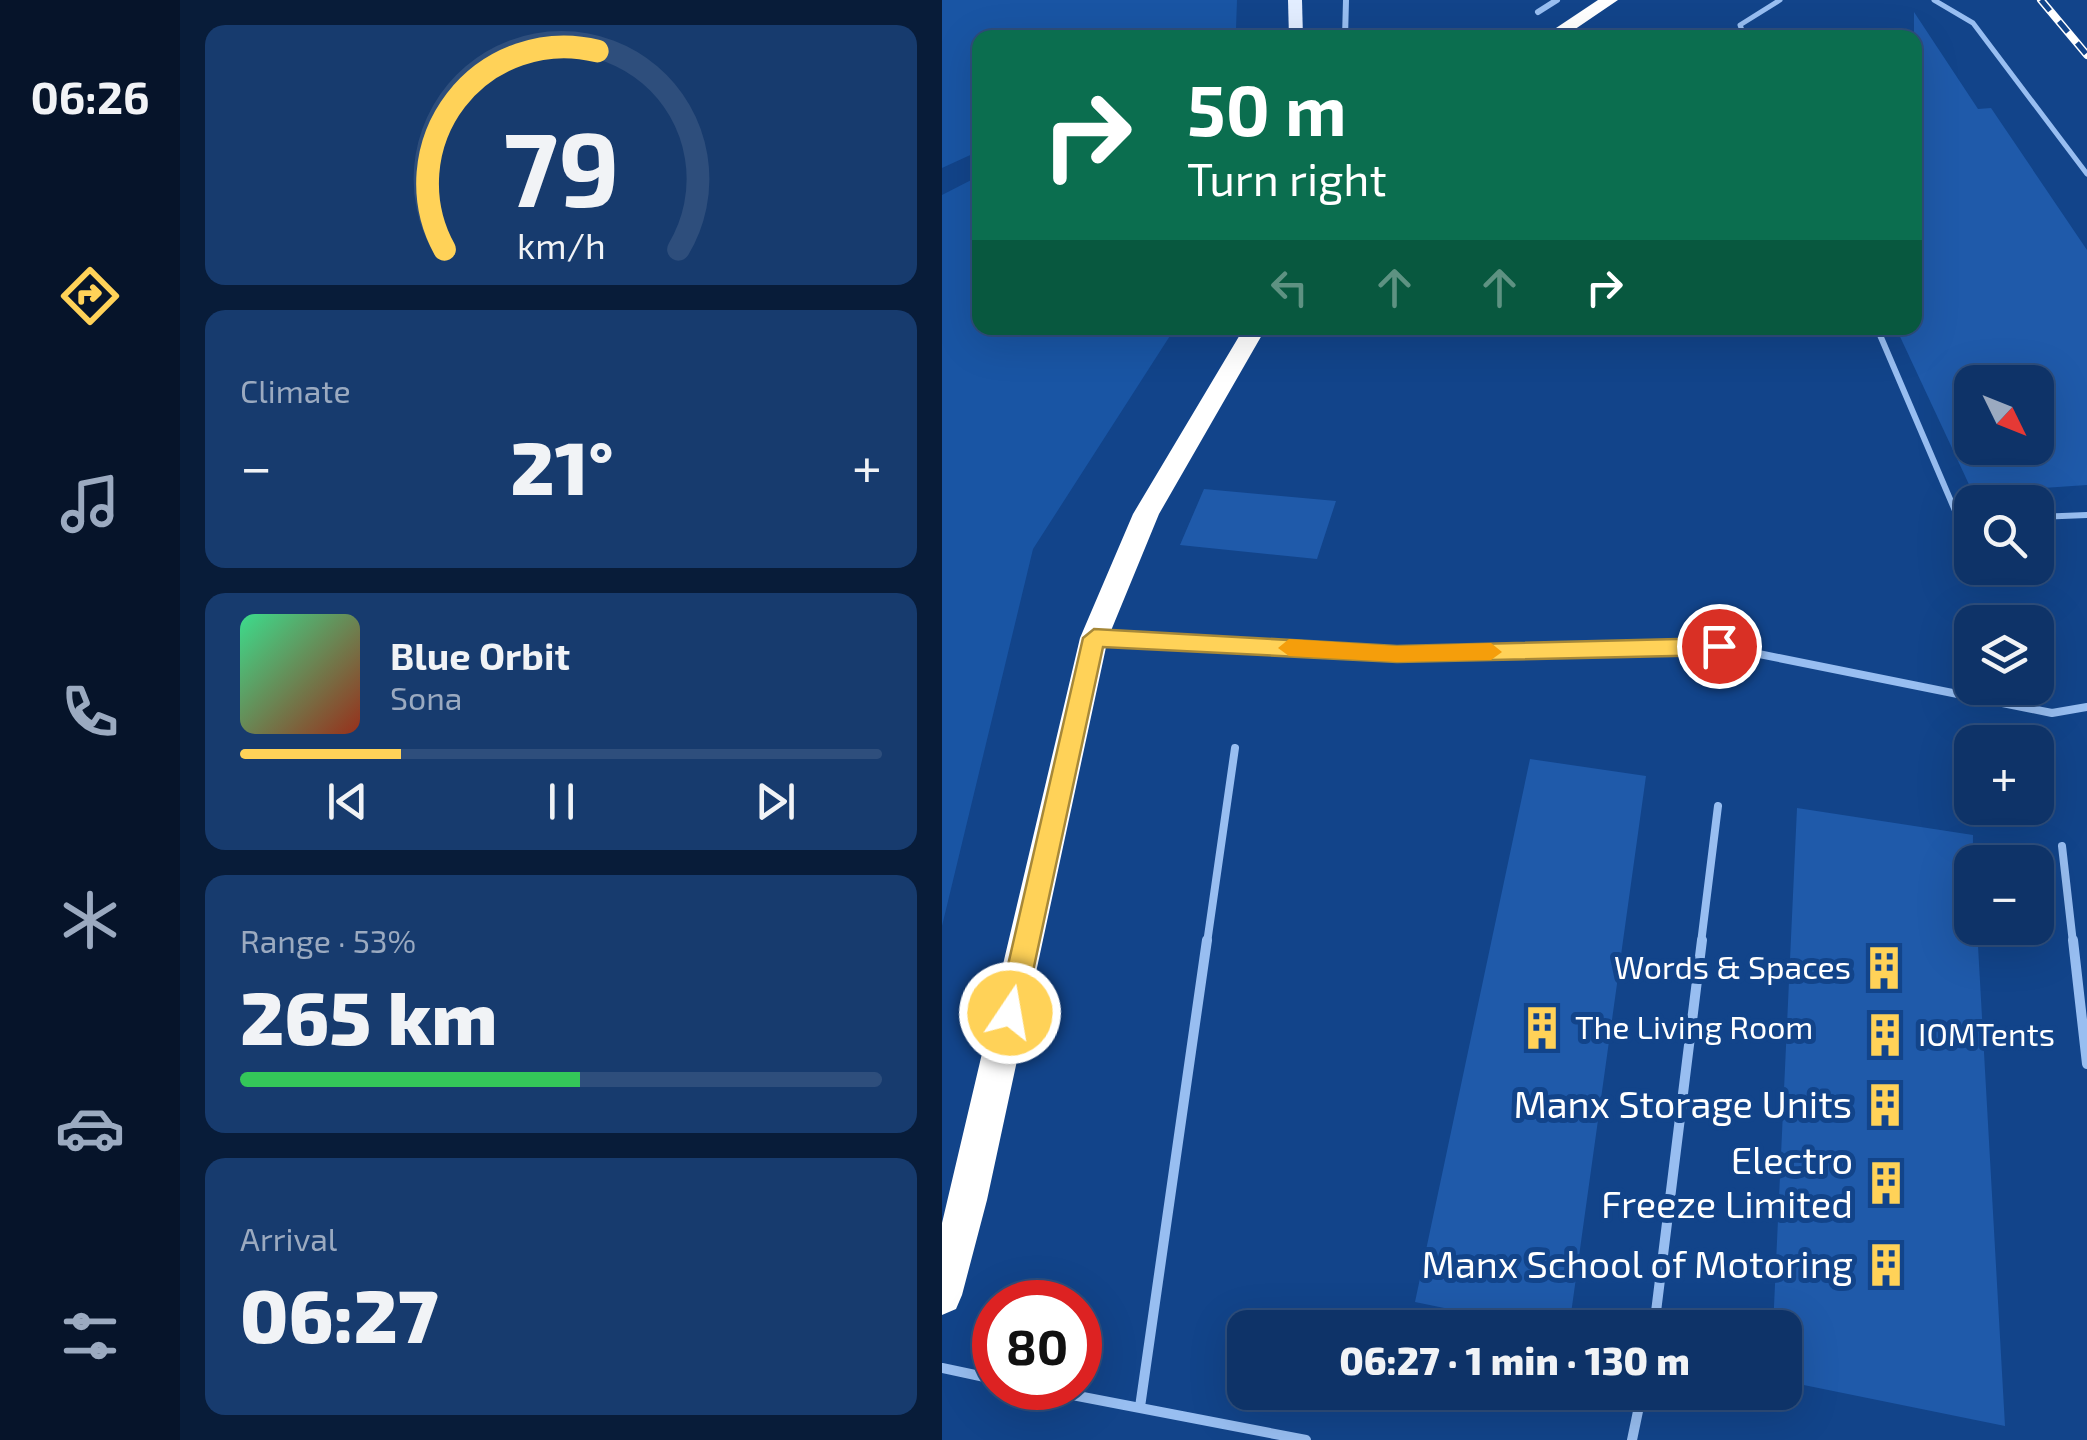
<!DOCTYPE html>
<html lang="en">
<head>
<meta charset="utf-8">
<style>
  :root { --surface:#0e3368; --page:#173b6e; --text:#f1f3f6; --muted:#9baac0; --line:#2e4e7c; --accent:#ffd258 }
  body { margin:0; font-family:"Exo 2",sans-serif; background:var(--page); color:var(--text); height:100vh; display:flex; flex-direction:column; font-size:38px; white-space:nowrap }
  * { box-sizing:border-box; margin:0 }
  p { font-size:32px; color:var(--muted) }
  .icon { flex:none; width:55px; height:55px; fill:none; stroke:currentColor; stroke-width:2; stroke-linecap:round; stroke-linejoin:round }
  .map { position:relative; flex:1; overflow:hidden }
  .panel { display:flex; flex-direction:column; gap:25px; padding:25px; background:#081c39; width:762px }
  .panel>* { flex:none }
  .hud { position:absolute; left:30px; top:30px; width:950px; height:305px; border-radius:20px; box-shadow:0 10px 40px #0002,0 0 0 2px var(--line); background:#0b6e4f; color:#fff; overflow:hidden }
  .needle { width:65px; rotate:133deg }
  .fabs { position:absolute; left:1012px; top:365px; display:grid; gap:20px }
  .fabs a { display:grid; place-items:center; width:100px; height:100px; border-radius:20px; background:var(--surface); box-shadow:0 10px 40px #0002,0 0 0 2px var(--line); font-size:50px }
  .speed { position:absolute; left:30px; top:1280px; display:flex; gap:20px; font-size:50px; font-weight:700; text-align:center }
  .speed>* { display:grid; place-content:center; width:130px; height:130px; border-radius:50%; background:var(--surface); box-shadow:0 10px 40px #0002,0 0 0 2px var(--line); line-height:1 }
  .speed .limit { border:15px solid #d22; background:#fff; color:#111 }
  .pin { position:absolute; display:grid; place-items:center; width:85px; height:85px; color:#fff; margin:-42px; border:5px solid #fff; border-radius:50%; box-shadow:0 2px 10px #0007 }
  .me { position:absolute; width:110px; margin:-55px; rotate:12deg; stroke-linejoin:round; filter:drop-shadow(0 0 8px #0008) }
  .turn { display:flex; align-items:center; gap:35px; height:210px; padding:0 50px; font-size:45px }
  .turn .icon { width:130px; height:130px; stroke-width:2.5 }
  .turn b { display:block; font-size:70px; line-height:85px }
  .lanes { display:flex; align-items:center; height:95px; padding:0 50px; background:#0003; justify-content:center; gap:50px; direction:ltr }
  .lanes .off { opacity:.35 }
  .big { font-size:75px; font-weight:800; line-height:1.1 }
  .panel .card { flex:1; display:flex; flex-direction:column; justify-content:center; gap:15px; min-width:0; padding:0 35px; border-radius:20px; background:var(--page) }
  .panel .dial { align-items:center; gap:0 }
  .dial svg { height:260px; overflow:visible; fill:none; stroke:var(--line); stroke-width:7; stroke-linecap:round; text-anchor:middle }
  .dial text { fill:var(--text); stroke:none }
  .song { display:flex; align-items:center; gap:30px }
  .cover { width:120px; height:120px; border-radius:15px; background:linear-gradient(135deg,hsl(150 70% 55%),hsl(10 70% 35%)) }
  .played { height:10px; border-radius:5px; background:linear-gradient(90deg,var(--accent) 25%,var(--line) 25%) }
  .keys { display:flex; justify-content:space-around; direction:ltr }
  .heat { display:flex; justify-content:space-between; align-items:center; font-size:55px; direction:ltr }
  .charge { height:15px; border-radius:8px; background:linear-gradient(90deg,#34c759 53%,var(--line) 0) }
  .trip { position:absolute; left:285px; top:1310px; width:575px; height:100px; border-radius:20px; background:var(--surface); box-shadow:0 10px 40px #0002,0 0 0 2px var(--line); font-weight:800; line-height:100px; text-align:center }
  main { display:flex; flex:1; min-height:0 }
  .tabs { display:flex; flex-direction:column; width:180px; justify-content:space-around; align-items:center; background:#06142a; color:var(--muted) }
  .tabs .icon { width:70px; height:70px }
  .tabs .active { color:var(--accent) }
  .tabs b { font-size:45px; color:var(--text) }
  .map>svg:first-child { display:block }
  .green { fill:#1955a4 }
  .building { fill:#1f5aaa; fill-rule:evenodd }
  .lines { fill:none; stroke-linecap:round; stroke-linejoin:round }
  .lane-far3 { stroke:#98bef1; stroke-width:5 }
  .lane-far2 { stroke:#98bef1; stroke-width:6 }
  .lane-far1 { stroke:#98bef1; stroke-width:8 }
  .lane { stroke:#98bef1; stroke-width:10 }
  .street { stroke:#98bef1; stroke-width:6 }
  .primary { fill:#e2edff; fill-rule:evenodd }
  .highway { fill:#fff; fill-rule:evenodd }
  .rail-casing { stroke:#fff; stroke-width:8 }
  .rail { stroke:#12448a; stroke-width:5; stroke-dasharray:14; stroke-linecap:butt }
  .route { fill:#ffd258; stroke:#a68839; stroke-width:2.5 }
  .slow { fill:#f59e0b }
  .labels { text-anchor:middle; stroke-width:10; stroke-linejoin:round; paint-order:stroke }
  .poi-label { font-size:32px; fill:#fff; stroke:#12448a; text-anchor:start }
  .near-poi-label { font-size:38px; fill:#fff; stroke:#12448a; text-anchor:end }
</style>
</head>
<body>
<main>
<nav class="tabs">
<b>06:26</b>
<svg class="icon active" aria-label="directions" viewBox="0 0 24 24"><path d="M12 3l9 9-9 9-9-9zM9 14v-3h6M13 9l2 2-2 2"/></svg>
<svg class="icon" aria-label="music" viewBox="0 0 24 24"><path d="M9 18V5l10-2v13"/><circle cx="6" cy="18" r="3"/><circle cx="16" cy="16" r="3"/></svg>
<svg class="icon" aria-label="phone" viewBox="0 0 24 24"><path d="M5 4h4l2 5-3 2q2 4 5 5l2-3 5 2v4C11 20 4 13 5 4z"/></svg>
<svg class="icon" aria-label="climate" viewBox="0 0 24 24"><path d="M12 3v18M4 7l16 10M4 17L20 7"/></svg>
<svg class="icon" aria-label="car" viewBox="0 0 24 24"><path d="M5 17H2v-5l4-1 3-4h7l3 4 3 1v5h-3M9 17h6M6 11h13"/><circle cx="7" cy="17" r="2"/><circle cx="17" cy="17" r="2"/></svg>
<svg class="icon" aria-label="filters" viewBox="0 0 24 24"><path d="M4 7h16M4 17h16"/><circle cx="9" cy="7" r="2"/><circle cx="15" cy="17" r="2"/></svg>
</nav>
<section class="panel">
<div class="card dial"><svg viewBox="0 0 100 80">
<path d="M14 69A42 42 0 1 1 86 69"/>
<path d="M14 69A42 42 0 0 1 61 8" stroke="#ffd258"/>
<text x="50" y="56" font-size="32" font-weight="700">79</text>
<text x="50" y="72" font-size="11">km/h</text>
</svg></div>
<div class="card"><p>Climate</p>
<div class="heat"><a>−</a><b class="big">21°</b><a>+</a></div>
</div>
<div class="card">
<div class="song"><i class="cover"></i><div><b>Blue Orbit</b><p>Sona</p></div></div>
<div class="played"></div>
<div class="keys"><svg class="icon" aria-label="previous" viewBox="0 0 24 24"><path d="M18 5L8 12l10 7zM5 5v14"/></svg><svg class="icon" aria-label="pause" viewBox="0 0 24 24"><path d="M8 5v14M16 5v14"/></svg><svg class="icon" aria-label="next" viewBox="0 0 24 24"><path d="M6 5l10 7-10 7zM19 5v14"/></svg></div>
</div>
<div class="card"><p>Range · 53%</p><b class="big">265 km</b><div class="charge"></div></div>
<div class="card"><p>Arrival</p><b class="big">06:27</b></div>
</section>
<div class="map">
<svg width="1145" height="1440" viewBox="0 0 1145 1440">
  <rect width="100%" height="100%" fill="#12448a"/>
  <path class="green" d="M0,0h295l-1,29 -18,8 -238,1 -1,113 -37,17z
    M37,176l1,152h195l-142,221 -91,377v-731z"/>
  <path class="building" d="M972,12l64,97 13,-1 96,142v235l-114,8 -77,-165h18zM1030,382h65v66h-65z
    M262,489l132,12 -19,58 -137,-14z
    M588,759l116,17 -77,552h-27l-127,-26z
    M855,808l176,27 -1,93h5l28,498 -221,-45v-53h-11z"/>
  <g class="lines">
    <path class="lane-far3" d="M992,0l39,23 114,151
      M803,38l-5,-13 40,-25"/>
    <path class="lane-far2" d="M935,328l82,192 13,-1
      M1095,517l50,-2
      M1017,520l12,31"/>
    <path class="lane-far1" d="M1028,548l2,5
      M1036,568l3,9
      M157,638l298,16 322,-8 333,67 35,-6
      M1120,846l11,97
      M265,943l28,-195
      M759,943l17,-137"/>
    <path class="lane" d="M1131,940l14,124
      M712,1328l48,-388
      M0,1368l52,11
      M94,1388l270,52
      M198,1407l67,-467
      M690,1440l10,-48"/>
    <path class="street" d="M596,12l19,-12
      M403,38l1,-38"/>
    <path class="primary" d="M346,0h14l1,38h-14z"/>
    <path class="highway" d="M656,0h20l-56,38h-21z
      M302,328h22l-107,186 -51,124 -121,562 -25,95 -6,14 -14,6v-92l138,-585 53,-124z"/>
    <g class="rail-casing">
      <path id="rail" d="M1099,0l46,55"/>
    </g>
    <use href="#rail" class="rail"/>
  </g>
  <path class="route" d="M152,629l303,17 322,-8 11,8 -11,9 -322,7 -294,-15 -79,366 -4,9 -10,4 -9,-4 -4,-9 86,-375z"/>
  <path class="slow" d="M347,639l108,7 94,-3 11,9 -11,8 -94,2 -108,-6 -11,-8z"/>
  <defs>
    <g id="building-bare" transform="scale(3.45)"><path d="M-4-6H4V6H1V3H-1V6H-4ZM-2.5-4.3h1.7v1.8h-1.7ZM.8-4.3h1.7v1.8H.8ZM-2.5-1h1.7V.8h-1.7ZM.8-1h1.7V.8H.8Z" fill="#ffd258" stroke="#12448a" stroke-width="2.5" paint-order="stroke"/></g>
  </defs>
  <g fill-rule="evenodd">
    <use href="#building-bare" x="942" y="968"/>
    <use href="#building-bare" x="600" y="1028"/>
    <use href="#building-bare" x="943" y="1035"/>
    <use href="#building-bare" x="943" y="1105"/>
    <use href="#building-bare" x="944" y="1183"/>
    <use href="#building-bare" x="944" y="1265"/>
  </g>
  <g class="labels">
    <g class="poi-label">
      <text x="909" y="979" text-anchor="end">Words &amp; Spaces</text>
      <text x="633" y="1039">The Living Room</text>
      <text x="976" y="1046">IOMTents</text>
    </g>
    <g class="near-poi-label">
      <text x="910" y="1118">Manx Storage Units</text>
      <text x="911" y="1174">Electro<tspan x="911" dy="44">Freeze Limited</tspan></text>
      <text x="911" y="1278">Manx School of Motoring</text>
    </g>
  </g>
</svg>
<div class="fabs">
<a><svg class="needle" viewBox="-14 -14 28 28"><path d="M0-13l5 13h-10z" fill="#e53935"/><path d="M0 13l5-13h-10z" fill="#9baac0"/></svg></a>
<a><svg class="icon" aria-label="search" viewBox="0 0 24 24"><circle cx="10" cy="10" r="6"/><path d="M15 15l6 6"/></svg></a>
<a><svg class="icon" aria-label="layers" viewBox="0 0 24 24"><path d="M12 4l9 5-9 5-9-5zM3 14l9 5 9-5"/></svg></a>
<a>+</a>
<a>−</a>
</div>
<div class="speed"><div class="limit">80</div></div>
<div class="pin" style="left:777px;top:646px;background:#d93025"><svg class="icon" aria-label="arrive" viewBox="0 0 24 24"><path d="M6 21V4h12l-3 4 3 4H6"/></svg></div>
<svg class="me" style="left:68px;top:1013px" viewBox="-20 -20 40 40"><circle r="17" fill="#ffd258" stroke="#fff" stroke-width="3"/><path d="M0-11L8 9 0 5-8 9z" fill="#fff"/></svg>
<div class="trip">06:27 · 1 min · 130 m</div>
<div class="hud">
<div class="turn"><svg class="icon" aria-label="right" viewBox="0 0 24 24"><path d="M7 20v-9h11M14 6l5 5-5 5"/></svg><div><b>50 m</b>Turn right</div></div>
<div class="lanes"><svg class="icon off" aria-label="left" viewBox="0 0 24 24"><path d="M17 20v-9H6M10 6l-5 5 5 5"/></svg><svg class="icon off" aria-label="ahead" viewBox="0 0 24 24"><path d="M12 20V5M6 11l6-6 6 6"/></svg><svg class="icon off" aria-label="ahead" viewBox="0 0 24 24"><path d="M12 20V5M6 11l6-6 6 6"/></svg><svg class="icon" aria-label="right" viewBox="0 0 24 24"><path d="M7 20v-9h11M14 6l5 5-5 5"/></svg></div>
</div>
</div>
</main>
</body>
</html>
